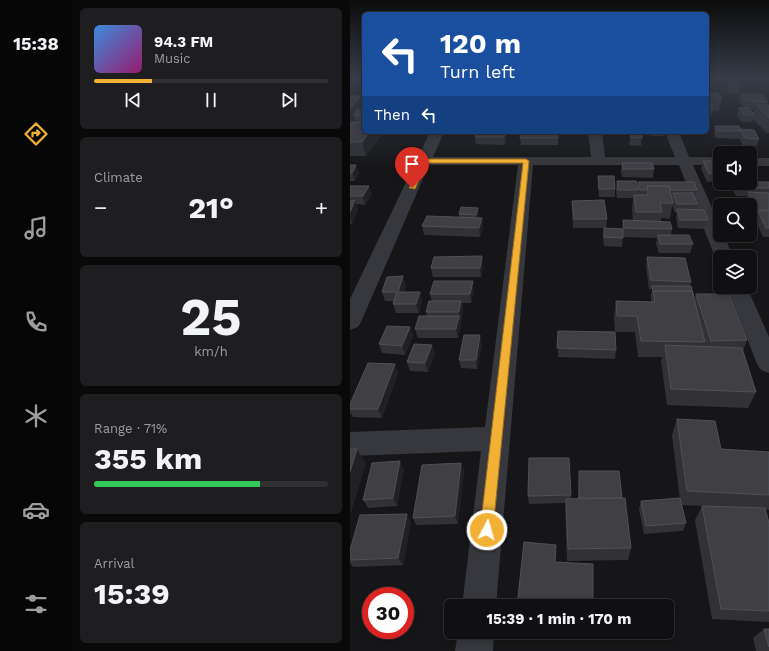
<!DOCTYPE html>
<html lang="en">
<head>
<meta charset="utf-8">
<style>
  :root { --surface:#101012; --page:#1e1e20; --text:#f1f3f6; --muted:#9c9d9f; --line:#303032; --accent:#f2b134 }
  body { margin:0; font-family:"Work Sans",sans-serif; background:var(--page); color:var(--text); height:100vh; display:flex; flex-direction:column; font-size:15px; white-space:nowrap }
  * { box-sizing:border-box; margin:0 }
  p { font-size:13px; color:var(--muted) }
  .icon { flex:none; width:22px; height:22px; fill:none; stroke:currentColor; stroke-width:2; stroke-linecap:round; stroke-linejoin:round }
  .map { position:relative; flex:1; overflow:hidden }
  .panel { display:flex; flex-direction:column; gap:8px; padding:8px; background:#09090a; width:278px }
  .panel>* { flex:none }
  .banner { position:absolute; left:12px; top:12px; width:347px; height:122px; border-radius:6px; box-shadow:0 2px 6px #0003,0 0 0 1px var(--line); background:#1a4fa0; color:#fff; overflow:hidden }
  .buttons { position:absolute; left:363px; top:146px; display:grid; gap:8px }
  .buttons a { display:grid; place-items:center; width:44px; height:44px; border-radius:6px; background:var(--surface); box-shadow:0 2px 6px #0003,0 0 0 1px var(--line); font-size:20px }
  .speed { position:absolute; left:12px; top:587px; display:flex; gap:8px; font-size:20px; font-weight:700; text-align:center }
  .speed>* { display:grid; place-content:center; width:52px; height:52px; border-radius:50%; background:var(--surface); box-shadow:0 2px 6px #0003,0 0 0 1px var(--line); line-height:1 }
  .speed .limit { border:6px solid #d22; background:#fff; color:#111 }
  .pin { position:absolute; display:grid; place-items:center; width:34px; height:34px; color:#fff; margin:-41px -17px; border-radius:50% 50% 50% 0; rotate:-45deg; box-shadow:0 0 4px #0007 }
  .pin .icon { rotate:45deg }
  .me { position:absolute; width:44px; margin:-22px; rotate:6deg; stroke-linejoin:round; filter:drop-shadow(0 0 3px #0008) }
  .turn { display:flex; align-items:center; gap:14px; height:84px; padding:0 12px; font-size:18px }
  .turn .icon { width:52px; height:52px; stroke-width:2.5 }
  .turn b { display:block; font-size:28px; line-height:34px }
  .then { display:flex; align-items:center; height:38px; padding:0 12px; background:#0003; gap:8px; font-size:15px }
  .big { font-size:30px; font-weight:700; line-height:1.1 }
  .panel .widget { flex:1; display:flex; flex-direction:column; justify-content:center; gap:6px; min-width:0; padding:0 14px; border-radius:6px; background:var(--page) }
  .panel .dial { align-items:center; gap:0 }
  .dial b { font-size:52px; line-height:1 }
  .song { display:flex; align-items:center; gap:12px }
  .cover { width:48px; height:48px; border-radius:6px; background:linear-gradient(135deg,hsl(210 70% 55%),hsl(320 70% 35%)) }
  .played { height:4px; border-radius:2px; background:linear-gradient(90deg,var(--accent) 25%,var(--line) 25%) }
  .keys { display:flex; justify-content:space-around; direction:ltr }
  .heat { display:flex; justify-content:space-between; align-items:center; font-size:22px; direction:ltr }
  .charge { height:6px; border-radius:3px; background:linear-gradient(90deg,#34c759 71%,var(--line) 0) }
  .trip { position:absolute; left:94px; top:599px; width:230px; height:40px; border-radius:6px; background:var(--surface); box-shadow:0 2px 6px #0003,0 0 0 1px var(--line); font-weight:700; line-height:40px; text-align:center }
  main { display:flex; flex:1; min-height:0 }
  .dock { display:flex; flex-direction:column; width:72px; justify-content:space-around; align-items:center; background:#060607; color:var(--muted) }
  .dock .icon { width:28px; height:28px }
  .dock .active { color:var(--accent) }
  .dock b { font-size:18px; color:var(--text) }
  .map>svg:first-child { display:block }
  .lines { fill:none; stroke-linecap:round; stroke-linejoin:round }
  .minor { fill:#37383d; fill-rule:evenodd }
  .wall { fill:#323236; fill-rule:evenodd }
  .shaded-wall { fill:#212124 }
  .building { fill:#3f3f44; stroke:#4f5156 }
  .route { fill:#f2b134; stroke:#9d7322 }
</style>
</head>
<body>
<main>
<nav class="dock">
<b>15:38</b>
<svg class="icon active" aria-label="directions" viewBox="0 0 24 24"><path d="M12 3l9 9-9 9-9-9zM9 14v-3h6M13 9l2 2-2 2"/></svg>
<svg class="icon" aria-label="music" viewBox="0 0 24 24"><path d="M9 18V5l10-2v13"/><circle cx="6" cy="18" r="3"/><circle cx="16" cy="16" r="3"/></svg>
<svg class="icon" aria-label="phone" viewBox="0 0 24 24"><path d="M5 4h4l2 5-3 2q2 4 5 5l2-3 5 2v4C11 20 4 13 5 4z"/></svg>
<svg class="icon" aria-label="climate" viewBox="0 0 24 24"><path d="M12 3v18M4 7l16 10M4 17L20 7"/></svg>
<svg class="icon" aria-label="car" viewBox="0 0 24 24"><path d="M5 17H2v-5l4-1 3-4h7l3 4 3 1v5h-3M9 17h6M6 11h13"/><circle cx="7" cy="17" r="2"/><circle cx="17" cy="17" r="2"/></svg>
<svg class="icon" aria-label="filters" viewBox="0 0 24 24"><path d="M4 7h16M4 17h16"/><circle cx="9" cy="7" r="2"/><circle cx="15" cy="17" r="2"/></svg>
</nav>
<section class="panel">
<div class="widget">
<div class="song"><i class="cover"></i><div><b>94.3 FM</b><p>Music</p></div></div>
<div class="played"></div>
<div class="keys"><svg class="icon" aria-label="previous" viewBox="0 0 24 24"><path d="M18 5L8 12l10 7zM5 5v14"/></svg><svg class="icon" aria-label="pause" viewBox="0 0 24 24"><path d="M8 5v14M16 5v14"/></svg><svg class="icon" aria-label="next" viewBox="0 0 24 24"><path d="M6 5l10 7-10 7zM19 5v14"/></svg></div>
</div>
<div class="widget"><p>Climate</p>
<div class="heat"><a>−</a><b class="big">21°</b><a>+</a></div>
</div>
<div class="widget dial"><b>25</b><p>km/h</p></div>
<div class="widget"><p>Range · 71%</p><b class="big">355 km</b><div class="charge"></div></div>
<div class="widget"><p>Arrival</p><b class="big">15:39</b></div>
</section>
<div class="map">
<svg width="419" height="651" viewBox="0 0 419 651">
  <rect width="100%" height="100%" fill="#161618"/>
  <g class="lines">
    <path class="minor" d="M0,95h14v6h-14z
      M80,132h14l-11,25h158l-3,-25h14l3,25h70l-10,-25h14l10,25h31v8h-27l27,61v9h4l9,22h-13v5l-3,-1 -2,-4 -36,-92h-146l-37,441h-34l19,-155 -131,5v-24l135,-5 33,-262h-89l-68,157 -3,5 -8,3v-31z
      M400,158h19v8h-19z
      M377,287h20l22,50v36l-8,-3 -4,-6z
      M108,632h36l-1,19h-38z"/>
  </g>
  <path class="wall" d="M0,77h14v8h-14z
    M357,77l7,3 -1,7h-6z
    M398,77h11v2h-10z
    M378,82l12,4 -2,7h-9l-3,-5z
    M357,89l2,4 13,5 -3,13h-6l-1,4h-5z
    M391,94l27,8 -1,3h2v28h-2l-14,-14 -1,3h-10l-5,-6 2,-8h6l-6,-7zM399,109h6l-2,5z
    M0,97h10l4,13v22h19l-2,4 -15,20h-16z
    M365,126l25,4 19,9 -2,7h-14l-4,-8v1l-23,-1 -2,-4z
    M127,132h32v3h-3v4l-1,6 -29,-1 -1,-7z
    M208,132v13h-37l-1,-7z
    M281,132l11,1 -1,13 -12,-1z
    M300,132h15l-1,4h-14z
    M353,161h17v20l-13,1 -6,-13z
    M272,163l32,6 -1,9 -31,-1 -1,-6z
    M0,165l9,8 -4,8h-5z
    M248,176l17,13v8h-16l-1,-13z
    M267,181l20,8 1,-7 59,8 -2,8 2,6 -1,6 12,10 -3,9 -27,-1 -2,-10 1,-5h-2l-3,-8 -2,14 -9,-1v3l11,8 -1,6 22,9 -3,9h-31l-3,-9 1,-6 -34,-1 -1,10 -18,-1 -1,-9 1,-9 18,1 1,-9 10,1 -1,-11 1,-12h-16l-1,-8z
    M402,182h17v55h-6l-8,-17v-1l-2,-1 -3,-7v-6h-3l-1,-4 1,-5h-11l-7,-13h21z
    M0,186l22,8 -7,11 -9,-1 2,5 -6,15h-2z
    M222,201l35,18 -1,9h-33l-1,-19z
    M111,207l18,9 -1,2h4l1,9 -3,10 -56,-2 -2,-9 37,-9v-3z
    M132,256l1,9 -2,12h-48l-2,-9z
    M297,257l44,25 -1,4 4,14 2,-6 51,46 -4,11 13,41 -8,16 -81,-3 -6,-44 1,-4h-24l-3,-25h-20l-1,-15 2,-16 35,1v-7l1,-6h-3l-3,-23z
    M56,285l-2,7h16l2,9 -3,12h-23l-3,-9 1,-3h-9l-3,-9z
    M124,290l-3,13h-9l1,7 -2,11h-1l1,4 -3,13h-40l-3,-9 12,-13 -1,-4 6,-11 -2,-7z
    M60,327l3,9 -8,19 -23,-2 -3,-9z
    M208,331l58,19 -1,9 -57,-2z
    M132,344l-5,25 -16,-1 -2,-8z
    M85,354l-7,18 -18,-1 -3,-9z
    M45,364l3,9 -16,45 -29,-1 -3,-5v-8z
    M327,419l44,30 48,3v58l-4,-1 4,14v99l-57,-3 -17,-99 7,-14h7l-28,-1 5,18 -3,8 -39,3 -5,-25 2,-8 39,-1 -8,-65z
    M111,463l3,9 -6,52 -42,1 -3,-7z
    M54,469l-7,37 -29,2 -5,-8z
    M229,471l43,27 9,50 -3,12 -61,1 -2,-58 -36,1 -1,-8 43,-1v4l7,-1z
    M61,522l-8,43 -50,2 -3,-4v-3z
    M414,629h5v22h-13l-3,-13z"/>
  <path class="shaded-wall" d="M10,97l4,13 -10,6 1,5 -5,6v-18z
    M20,132h13l-2,4 -15,20 -4,-14z
    M156,132v7l-1,6 -1,-8z
    M6,165l3,8 -4,8 -3,-8z
    M19,186l3,8 -7,11 -2,-9z
    M5,200l3,9 -6,15 -2,-6v-6z
    M128,208l1,8 -2,7 -1,-8z
    M132,218l1,9 -3,10 -1,-9z
    M132,256l1,9 -2,12 -1,-9z
    M53,276l3,9 -5,16 -3,-9z
    M123,281l1,9 -3,13 -1,-9z
    M70,292l2,9 -3,12 -3,-9z
    M111,301l2,9 -2,11 -2,-9z
    M109,316l2,9 -3,13 -2,-9z
    M60,327l3,9 -8,19 -3,-9z
    M130,335l2,9 -5,25 -1,-9z
    M82,345l3,9 -7,18 -3,-9z
    M45,364l3,9 -16,45 -4,-9z
    M7,449l9,15 -15,49 -1,-2v-39z
    M50,461l4,8 -7,37 -4,-8z
    M111,463l3,9 -6,52 -3,-8z
    M57,514l4,8 -8,43 -5,-7z
    M206,545v12l-1,17v-12z"/>
  <path class="building" d="M0,77h14v1h-14z
    M357,77h6l1,3h-7z
    M378,82h9l3,4h-10z
    M357,89l2,4h9l4,5h-15z
    M391,94h20l7,8h-21z
    M0,97h10l-10,12z
    M357,104h5l2,4h-7z
    M406,105h13v13z
    M389,108h10l5,7h-10z
    M7,110h7v6h-10z
    M0,122h5l-5,5z
    M5,122h9v10h6l-8,10h-12v-15z
    M365,126h24l2,5h-24z
    M390,129l14,1 5,9 -14,-1z
    M127,132h28l-1,5h-29z
    M171,132h37v6h-38z
    M281,132l11,1v5l-12,-1z
    M353,161h17v12l-11,1z
    M272,163h30l2,6h-31z
    M0,165h6l-4,8h-2z
    M248,176h16l1,13h-16z
    M400,178l2,4h17v6h-31l-2,-5h14z
    M267,181h19l2,9h-20z
    M288,182h56l3,8h-27l-1,-4h-22l-1,4h-6z
    M0,186h19l-6,10h-13z
    M297,186h22l4,17h-13l2,9h-26l-2,-17h14z
    M398,192l21,1v17h-13z
    M323,193h20l4,11h-20z
    M5,200l-5,12v-11z
    M254,200l3,19h-33l-2,-18z
    M111,207l17,1 -2,7 -17,-1z
    M327,209l27,1 4,10h-28z
    M408,211h11v17h-3z
    M77,216l55,2 -3,10 -57,-2z
    M273,220l47,2 2,7 -48,-1z
    M254,228l19,1v9l-19,-1z
    M308,235h31l4,9h-33z
    M132,256l-2,12h-49l3,-11z
    M297,257l38,1 6,24 -40,-2z
    M53,276l-5,16h22l-4,12h-23l4,-12h-15l5,-15z
    M84,281h39l-3,13h-40z
    M302,286h39l3,11 -2,-6h-39z
    M303,291h39l13,51 -64,-1 -4,-25h-20l-1,-15 39,1z
    M346,294h33l18,46 -36,1z
    M79,301h32l-2,11h-33z
    M69,316h40l-3,13h-41z
    M37,326l23,1 -8,19 -23,-2z
    M208,331l57,1 1,18 -59,-2z
    M114,335h16l-4,25h-17z
    M64,344l18,1 -7,18 -18,-1z
    M315,345l77,3 14,44 -85,-3z
    M18,363l27,1 -17,45h-28v-5z
    M327,419l38,2 6,28 48,3v43l-82,-4z
    M0,449h7l-7,23z
    M179,458h40l2,37 -43,1z
    M50,461l-7,37 -30,2 9,-37z
    M111,463l-6,53 -42,2 9,-53z
    M229,471h40l3,27h-43z
    M275,498l6,50 -63,1 -2,-50z
    M330,498l6,25 -40,3 -5,-25z
    M352,506l63,2 4,15v88l-48,-2z
    M57,514l-9,44 -48,2v-10l10,-35z
    M174,542l32,3 -1,17 38,2v42h-76z
    M414,629h5v18z"/>
  <linearGradient id="sky" x2="0" y2="1"><stop stop-color="#0c0c0d"/><stop offset="0.46" stop-color="#363c48"/><stop offset="1" stop-color="#363c48" stop-opacity="0"/></linearGradient>
  <rect width="419" height="169" fill="url(#sky)"/>
  <path class="route" d="M176,159l3,2 -36,369 -2,5 -4,2 -5,-2 -2,-5 43,-367h-96l-12,26 -6,-1 13,-27 3,-2z"/>
</svg>
<div class="buttons">
<a><svg class="icon" aria-label="sound" viewBox="0 0 24 24"><path d="M4 9h4l5-4v14l-5-4H4zM17 9q2 3 0 6"/></svg></a>
<a><svg class="icon" aria-label="search" viewBox="0 0 24 24"><circle cx="10" cy="10" r="6"/><path d="M15 15l6 6"/></svg></a>
<a><svg class="icon" aria-label="layers" viewBox="0 0 24 24"><path d="M12 4l9 5-9 5-9-5zM3 14l9 5 9-5"/></svg></a>
</div>
<div class="speed"><div class="limit">30</div></div>
<div class="pin" style="left:62px;top:188px;background:#d93025"><svg class="icon" aria-label="arrive" viewBox="0 0 24 24"><path d="M6 21V4h12l-3 4 3 4H6"/></svg></div>
<svg class="me" style="left:137px;top:530px" viewBox="-20 -20 40 40"><circle r="17" fill="#f2b134" stroke="#fff" stroke-width="3"/><path d="M0-11L8 9 0 5-8 9z" fill="#fff"/></svg>
<div class="trip">15:39 · 1 min · 170 m</div>
<div class="banner">
<div class="turn"><svg class="icon" aria-label="left" viewBox="0 0 24 24"><path d="M17 20v-9H6M10 6l-5 5 5 5"/></svg><div><b>120 m</b>Turn left</div></div>
<div class="then">Then<svg class="icon" aria-label="left" viewBox="0 0 24 24"><path d="M17 20v-9H6M10 6l-5 5 5 5"/></svg></div>
</div>
</div>
</main>
</body>
</html>
